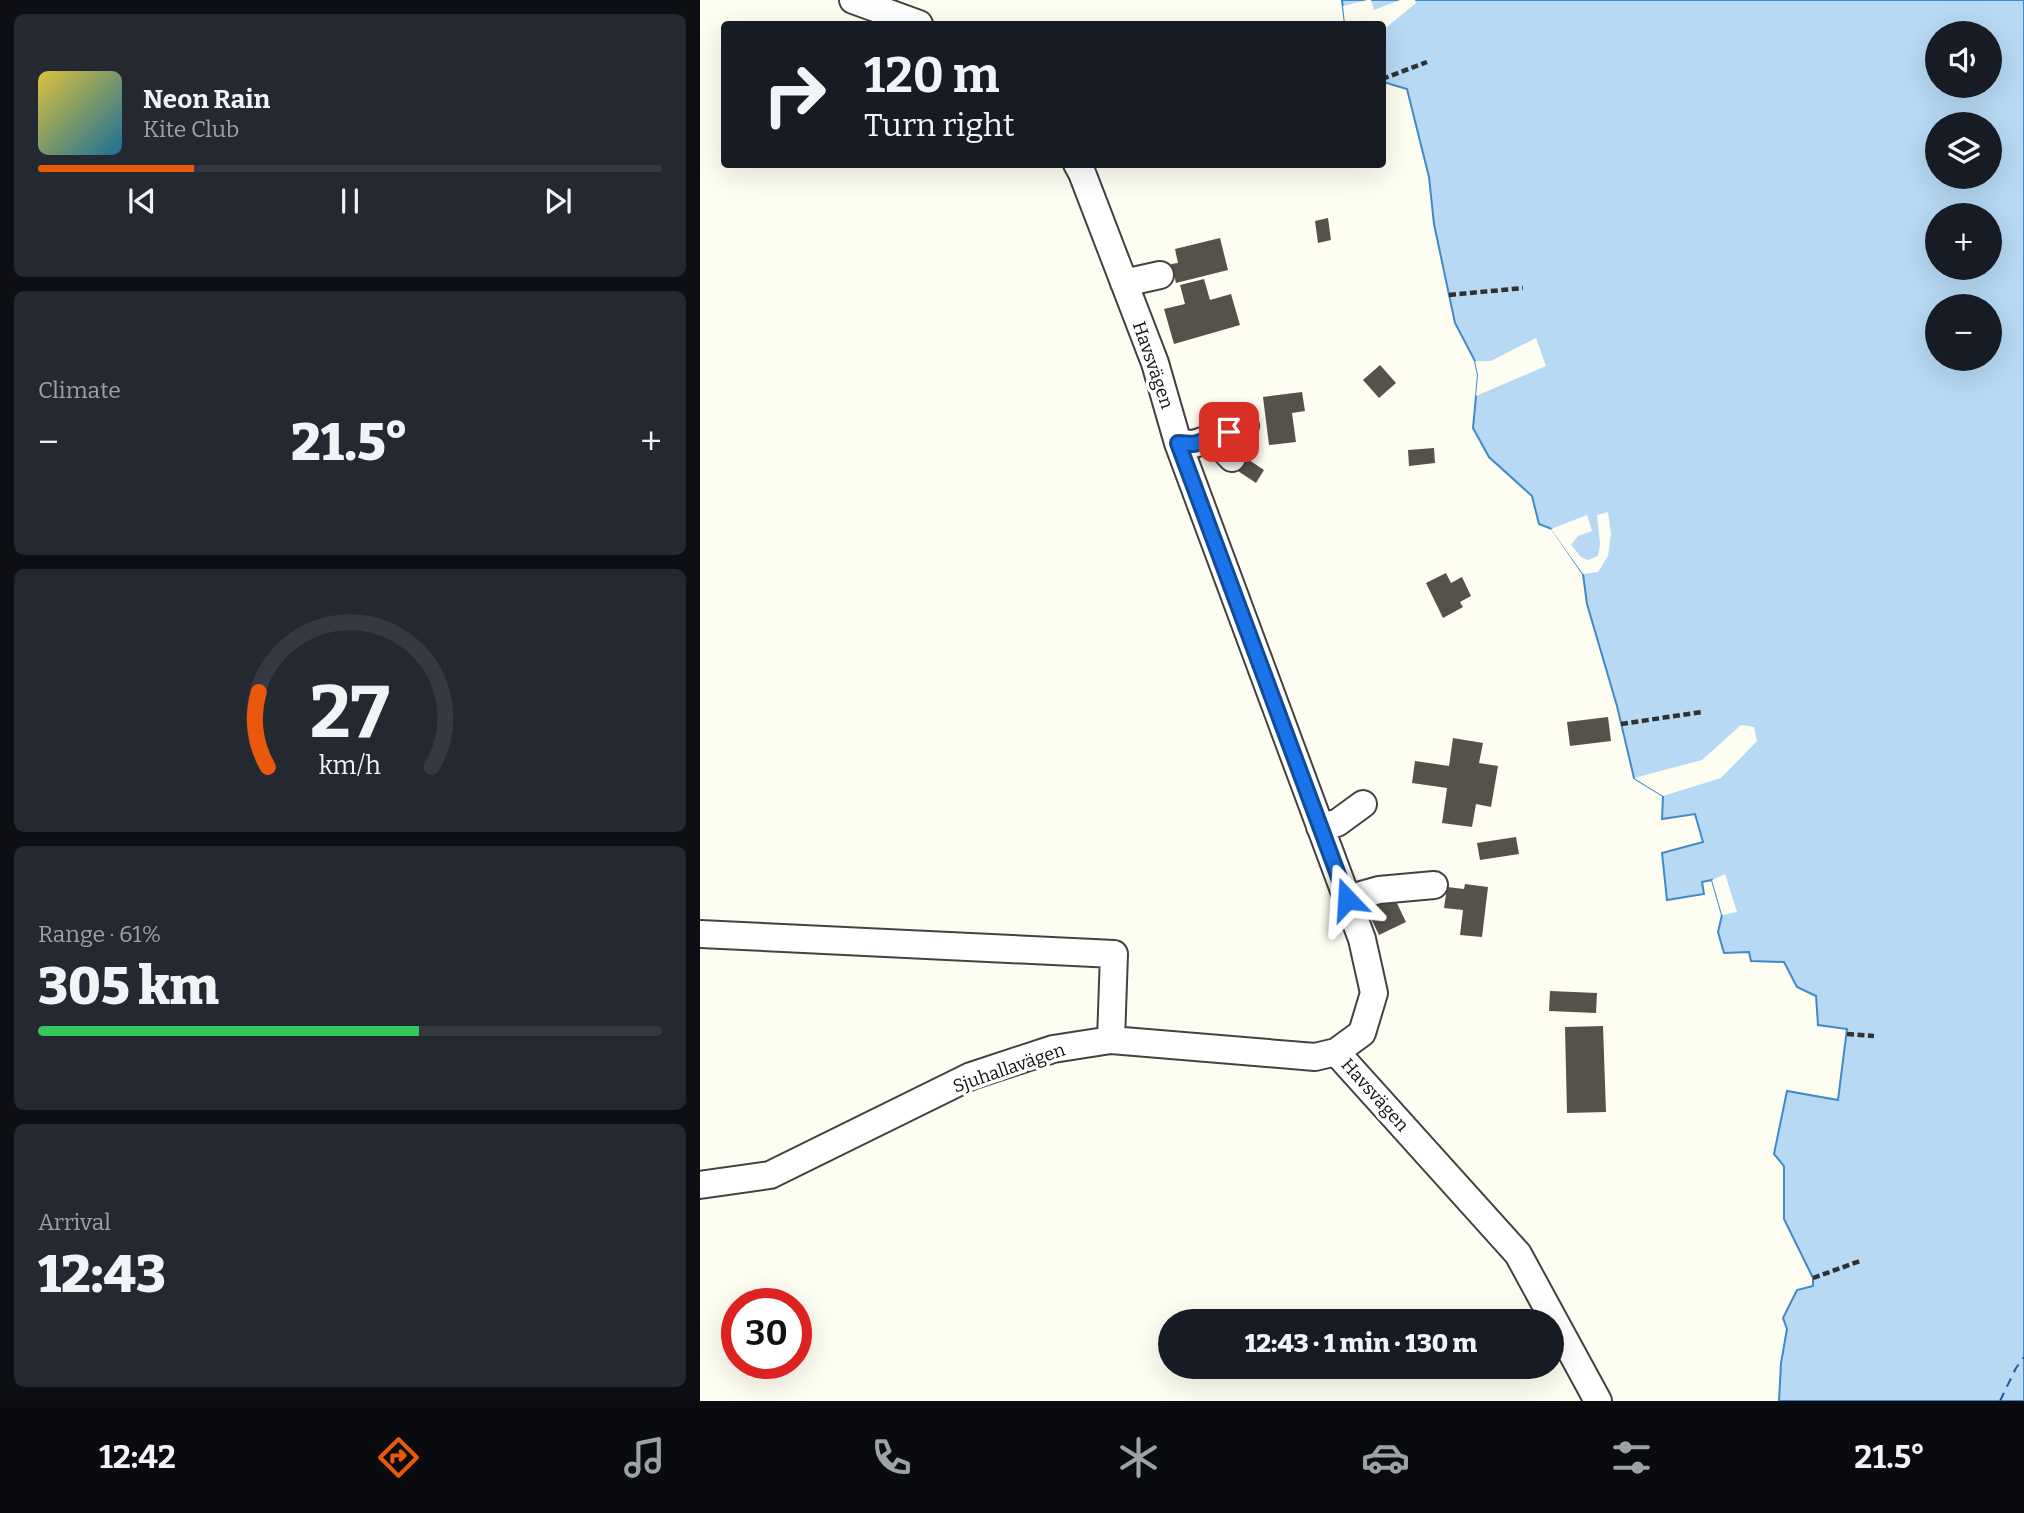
<!DOCTYPE html>
<html lang="en">
<head>
<meta charset="utf-8">
<style>
  :root { --surface:#171b24; --page:#242831; --text:#f1f3f6; --muted:#9ea1a6; --line:#363941; --accent:#ea580c }
  body { margin:0; font-family:Bitter,serif; background:var(--page); color:var(--text); height:100vh; display:flex; flex-direction:column; font-size:26px; white-space:nowrap }
  * { box-sizing:border-box; margin:0 }
  p { font-size:23px; color:var(--muted) }
  .icon { flex:none; width:38px; height:38px; fill:none; stroke:currentColor; stroke-width:2; stroke-linecap:round; stroke-linejoin:round }
  .map { position:relative; flex:1; overflow:hidden }
  .panel { display:flex; flex-direction:column; gap:14px; padding:14px; background:#0d0f14; width:700px }
  .panel>* { flex:none }
  .guide { position:absolute; left:21px; top:21px; width:665px; height:147px; border-radius:7px; box-shadow:0 7px 28px #0002; background:#171b24; color:var(--text); overflow:hidden }
  .controls { position:absolute; left:1225px; top:21px; display:grid; gap:14px }
  .controls a { display:grid; place-items:center; width:77px; height:77px; border-radius:50%; background:var(--surface); box-shadow:0 7px 28px #0002; font-size:35px }
  .speed { position:absolute; left:21px; top:1288px; display:flex; gap:14px; font-size:35px; font-weight:700; text-align:center }
  .speed>* { display:grid; place-content:center; width:91px; height:91px; border-radius:50%; background:var(--surface); box-shadow:0 7px 28px #0002; line-height:1 }
  .speed .limit { border:10px solid #d22; background:#fff; color:#111 }
  .pin { position:absolute; display:grid; place-items:center; width:60px; height:60px; color:#fff; margin:-30px; border-radius:14px; box-shadow:0 4px 10px #0006 }
  .me { position:absolute; width:77px; margin:-38px; rotate:340deg; stroke-linejoin:round; filter:drop-shadow(0 0 5px #0008) }
  .turn { display:flex; align-items:center; gap:24px; height:147px; padding:0 28px; font-size:32px }
  .turn .icon { width:91px; height:91px; stroke-width:2.5 }
  .turn b { display:block; font-size:49px; line-height:60px }
  .big { font-size:52px; font-weight:800; line-height:1.1 }
  .panel .tile { flex:1; display:flex; flex-direction:column; justify-content:center; gap:10px; min-width:0; padding:0 24px; border-radius:10px; background:var(--page) }
  .panel .dial { align-items:center; gap:0 }
  .dial svg { height:182px; overflow:visible; fill:none; stroke:var(--line); stroke-width:7; stroke-linecap:round; text-anchor:middle }
  .dial text { fill:var(--text); stroke:none }
  .song { display:flex; align-items:center; gap:21px }
  .cover { width:84px; height:84px; border-radius:10px; background:linear-gradient(135deg,hsl(50 70% 55%),hsl(200 70% 35%)) }
  .played { height:7px; border-radius:4px; background:linear-gradient(90deg,var(--accent) 25%,var(--line) 25%) }
  .keys { display:flex; justify-content:space-around; direction:ltr }
  .heat { display:flex; justify-content:space-between; align-items:center; font-size:38px; direction:ltr }
  .charge { height:10px; border-radius:5px; background:linear-gradient(90deg,#34c759 61%,var(--line) 0) }
  .trip { position:absolute; left:458px; top:1309px; width:406px; height:70px; border-radius:35px; background:var(--surface); box-shadow:0 7px 28px #0002; font-weight:800; line-height:70px; text-align:center }
  .dock { display:flex; height:112px; justify-content:space-around; align-items:center; background:#090b0e; color:var(--muted) }
  .dock .icon { width:49px; height:49px }
  .dock .current { color:var(--accent) }
  .dock b { font-size:32px; color:var(--text) }
  main { display:flex; flex:1; min-height:0 }
  .map>svg:first-child { display:block }
  .water { fill:#b7d9f4; stroke:#4189c8; stroke-width:2; fill-rule:evenodd }
  .pier { fill:#fefdf1 }
  .lines { fill:none; stroke-linecap:round; stroke-linejoin:round }
  .ferry { stroke:#1c5c9d; stroke-width:2; stroke-dasharray:9 7; stroke-linecap:butt }
  .building { fill:#57514b }
  .minor-casing { stroke:#424242; stroke-width:30 }
  .path { stroke:#313131; stroke-width:4.5; stroke-dasharray:7 3.5; stroke-linecap:butt }
  .minor { stroke:#fff; stroke-width:26 }
  .route-casing { stroke:#114b97; stroke-width:18 }
  .route { stroke:#1a73e8; stroke-width:12 }
  .labels { text-anchor:middle; stroke-width:7; stroke-linejoin:round; paint-order:stroke }
  .street-label { font-size:18px; fill:#0f0f0f; stroke:#fff }
</style>
</head>
<body>
<main>
<section class="panel">
<div class="tile">
<div class="song"><i class="cover"></i><div><b>Neon Rain</b><p>Kite Club</p></div></div>
<div class="played"></div>
<div class="keys"><svg class="icon" aria-label="previous" viewBox="0 0 24 24"><path d="M18 5L8 12l10 7zM5 5v14"/></svg><svg class="icon" aria-label="pause" viewBox="0 0 24 24"><path d="M8 5v14M16 5v14"/></svg><svg class="icon" aria-label="next" viewBox="0 0 24 24"><path d="M6 5l10 7-10 7zM19 5v14"/></svg></div>
</div>
<div class="tile"><p>Climate</p>
<div class="heat"><a>−</a><b class="big">21.5°</b><a>+</a></div>
</div>
<div class="tile dial"><svg viewBox="0 0 100 80">
<path d="M14 69A42 42 0 1 1 86 69"/>
<path d="M14 69A42 42 0 0 1 10 36" stroke="#ea580c"/>
<text x="50" y="56" font-size="32" font-weight="700">27</text>
<text x="50" y="72" font-size="11">km/h</text>
</svg></div>
<div class="tile"><p>Range · 61%</p><b class="big">305 km</b><div class="charge"></div></div>
<div class="tile"><p>Arrival</p><b class="big">12:43</b></div>
</section>
<div class="map">
<svg width="1324" height="1401" viewBox="0 0 1324 1401">
  <rect width="100%" height="100%" fill="#fefdf1"/>
  <path class="water" d="M642,0h682v1401h-245l2,-38 6,-34 -4,-11 14,-28 16,-4v-8l-29,-59v-53l-10,-12 13,-63 51,9 9,-71 -29,-4 -2,-29 -19,-9 -13,-25 -33,-1 -2,-9 -25,1 -6,-21 4,-17 -10,-35 -10,2 2,12 -37,6 -5,-47 41,-11 -8,-28 -33,5 1,-23 -29,-18 -17,-72 -30,-102 -4,-30 -31,-45 -13,-5 -7,-28 -43,-39 -16,-29 5,-53 -3,-14 -20,-38 -21,-99 -5,-47 -22,-88 -24,-7 -1,-58h-37zM1237,33h53v53h-53zM1237,124h53v53h-53zM1237,215h53v53h-53zM1237,306h53v53h-53z"/>
  <path class="pier" d="M667,0h4l3,10 26,-10h15l1,3 -33,27 -1,-6h-37l-2,-18z
    M836,338l10,28 -70,30 2,-21 -3,-14h16z
    M908,512l3,22 -3,22 -10,16 -15,2 -32,-45 36,-14 5,16 -14,5 -7,9 10,12 7,3 10,-4 2,-12 -3,-29z
    M1041,725l13,2 3,14 -36,37 -58,18 -29,-18 68,-18z
    M1025,874l12,38 -15,3 -10,-35z"/>
  <g class="lines">
    <path class="ferry" d="M1300,1401l16,-33 8,-11"/>
  </g>
  <path class="building" d="M628,218l3,22 -13,3 -3,-22z
    M520,238l8,32 -52,13 -5,-19 7,-1 -3,-14z
    M504,279l6,21 21,-6 9,31 -66,19 -10,-35 21,-5 -5,-19z
    M680,365l16,18 -17,15 -16,-18z
    M602,392l3,19 -13,2 4,29 -27,3 -6,-48z
    M734,448l1,15 -26,3 -1,-16z
    M543,456l21,14 -8,13 -21,-14z
    M746,573l5,10 11,-6 9,19 -11,6 3,5 -20,11 -17,-35z
    M908,717l3,24 -41,5 -3,-24z
    M753,738l30,5 -4,20 19,3 -7,41 -15,-3 -4,23 -30,-4 5,-35 -35,-5 3,-22 34,5z
    M816,837l3,17 -39,6 -3,-17z
    M765,884l23,3 -6,50 -22,-2 3,-25 -19,-2 3,-21 17,2z
    M693,895l13,27 -27,13 -13,-27z
    M850,991l47,2 -1,20 -47,-2z
    M903,1026l3,86 -39,1 -2,-86z"/>
  <g class="lines">
    <g class="minor-casing">
      <path id="minor" d="M153,0l66,24
        M424,283l36,-8
        M512,437l20,21
        M478,443l16,1 51,-18
        M620,827l17,-4 26,-19
        M647,899l32,-9 55,-5
        M0,934l414,20 -3,86
        M636,1052l182,202 80,147
        M0,1185l70,-10 201,-99 82,-27 58,-9 204,17 21,-5 26,-19 12,-40 -12,-54 -184,-496 -23,-80 -73,-190 -5,-9"/>
    </g>
    <path class="path" d="M682,79l45,-17
      M749,295l74,-7
      M921,724l81,-12
      M1147,1034l27,2
      M1113,1278l47,-17"/>
    <use href="#minor" class="minor"/>
  </g>
  <g class="lines">
    <g class="route-casing">
      <path id="route" d="M529,432l-35,12 -16,-1 169,456"/>
    </g>
    <use href="#route" class="route"/>
  </g>
  <g class="labels">
    <g class="street-label">
      <text transform="translate(453 365) rotate(71)" y="6">Havsvägen</text>
      <text transform="translate(309 1068) rotate(-19)" y="6">Sjuhallavägen</text>
      <text transform="translate(675 1095) rotate(48)" y="6">Havsvägen</text>
    </g>
  </g>
</svg>
<div class="controls">
<a><svg class="icon" aria-label="sound" viewBox="0 0 24 24"><path d="M4 9h4l5-4v14l-5-4H4zM17 9q2 3 0 6"/></svg></a>
<a><svg class="icon" aria-label="layers" viewBox="0 0 24 24"><path d="M12 4l9 5-9 5-9-5zM3 14l9 5 9-5"/></svg></a>
<a>+</a>
<a>−</a>
</div>
<div class="speed"><div class="limit">30</div></div>
<div class="pin" style="left:529px;top:432px;background:#d93025"><svg class="icon" aria-label="arrive" viewBox="0 0 24 24"><path d="M6 21V4h12l-3 4 3 4H6"/></svg></div>
<svg class="me" style="left:647px;top:899px" viewBox="-20 -20 40 40"><path d="M0-17L14 15 0 8-14 15z" fill="#1a73e8" stroke="#fff" stroke-width="4"/></svg>
<div class="trip">12:43 · 1 min · 130 m</div>
<div class="guide">
<div class="turn"><svg class="icon" aria-label="right" viewBox="0 0 24 24"><path d="M7 20v-9h11M14 6l5 5-5 5"/></svg><div><b>120 m</b>Turn right</div></div>
</div>
</div>
</main>
<nav class="dock">
<b>12:42</b>
<svg class="icon current" aria-label="directions" viewBox="0 0 24 24"><path d="M12 3l9 9-9 9-9-9zM9 14v-3h6M13 9l2 2-2 2"/></svg>
<svg class="icon" aria-label="music" viewBox="0 0 24 24"><path d="M9 18V5l10-2v13"/><circle cx="6" cy="18" r="3"/><circle cx="16" cy="16" r="3"/></svg>
<svg class="icon" aria-label="phone" viewBox="0 0 24 24"><path d="M5 4h4l2 5-3 2q2 4 5 5l2-3 5 2v4C11 20 4 13 5 4z"/></svg>
<svg class="icon" aria-label="climate" viewBox="0 0 24 24"><path d="M12 3v18M4 7l16 10M4 17L20 7"/></svg>
<svg class="icon" aria-label="car" viewBox="0 0 24 24"><path d="M5 17H2v-5l4-1 3-4h7l3 4 3 1v5h-3M9 17h6M6 11h13"/><circle cx="7" cy="17" r="2"/><circle cx="17" cy="17" r="2"/></svg>
<svg class="icon" aria-label="filters" viewBox="0 0 24 24"><path d="M4 7h16M4 17h16"/><circle cx="9" cy="7" r="2"/><circle cx="15" cy="17" r="2"/></svg>
<b>21.5°</b>
</nav>
</body>
</html>
